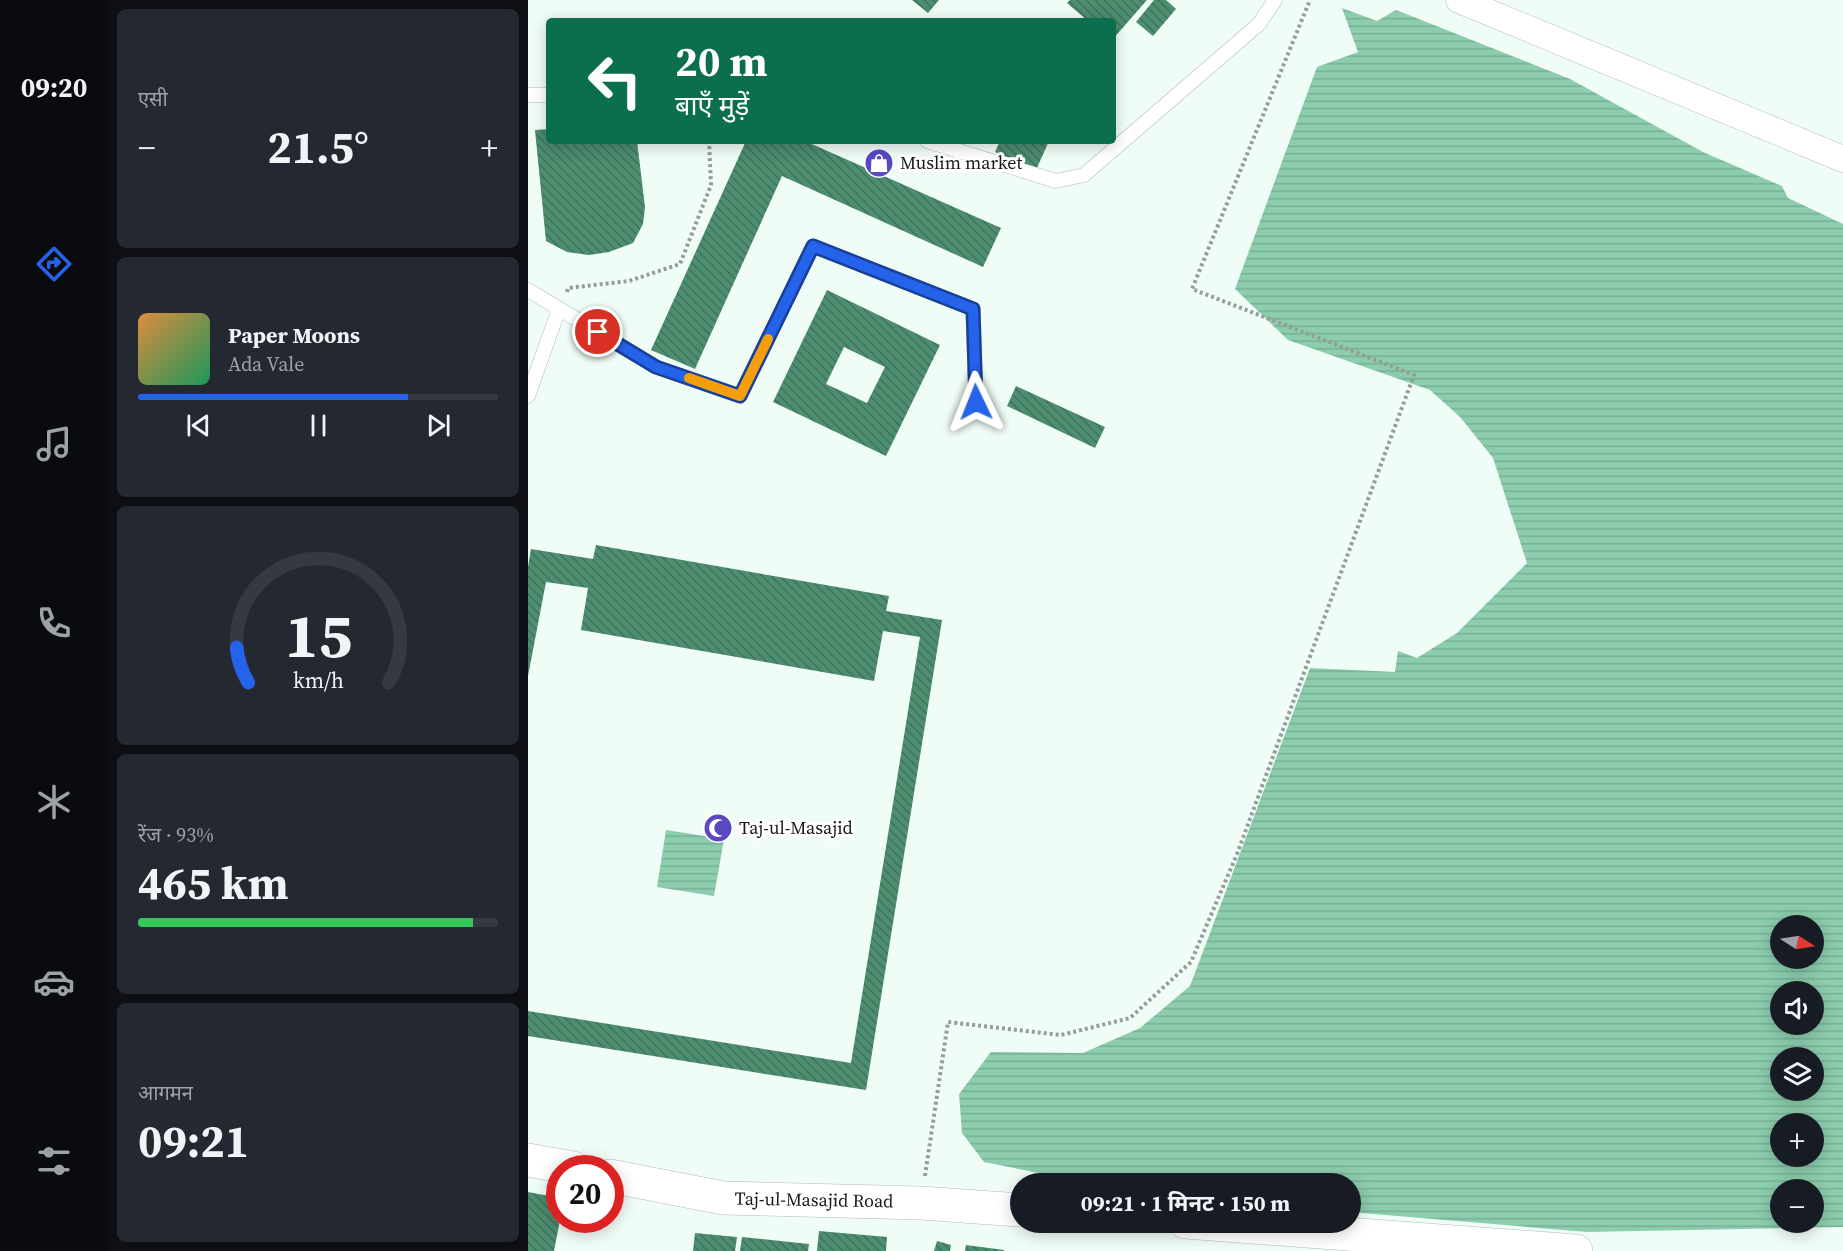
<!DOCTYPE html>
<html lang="hi">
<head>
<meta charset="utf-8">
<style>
  :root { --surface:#171b24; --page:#242831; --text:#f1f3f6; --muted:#9ea1a6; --line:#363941; --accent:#2563eb }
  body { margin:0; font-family:"Source Serif 4","Noto Sans Devanagari",serif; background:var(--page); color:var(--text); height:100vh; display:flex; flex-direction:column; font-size:22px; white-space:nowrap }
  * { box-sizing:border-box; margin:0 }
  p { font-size:20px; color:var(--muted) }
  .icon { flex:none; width:33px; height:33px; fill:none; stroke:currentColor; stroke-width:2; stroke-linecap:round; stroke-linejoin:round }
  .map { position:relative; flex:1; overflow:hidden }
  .side { display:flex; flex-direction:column; gap:9px; padding:9px; background:#0d0f14; width:420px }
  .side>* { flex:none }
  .top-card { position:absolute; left:18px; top:18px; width:570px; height:126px; border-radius:6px; box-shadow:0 3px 15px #0003; background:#0b6e4f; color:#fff; overflow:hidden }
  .needle { width:39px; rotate:102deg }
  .buttons { position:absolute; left:1242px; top:915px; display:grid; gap:12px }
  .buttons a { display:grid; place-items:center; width:54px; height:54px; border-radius:50%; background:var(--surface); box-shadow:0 3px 15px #0003; font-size:30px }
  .speed { position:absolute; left:18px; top:1155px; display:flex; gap:12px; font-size:30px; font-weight:700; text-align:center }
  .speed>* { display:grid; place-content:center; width:78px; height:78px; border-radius:50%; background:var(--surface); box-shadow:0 3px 15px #0003; line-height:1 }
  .speed .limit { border:9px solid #d22; background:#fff; color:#111 }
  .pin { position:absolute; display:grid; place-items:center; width:51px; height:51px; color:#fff; margin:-26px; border:3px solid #fff; border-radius:50%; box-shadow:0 2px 6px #0007 }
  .me { position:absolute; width:66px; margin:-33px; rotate:358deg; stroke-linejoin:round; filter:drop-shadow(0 0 4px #0008) }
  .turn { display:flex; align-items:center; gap:21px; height:126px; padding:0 30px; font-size:27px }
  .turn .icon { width:78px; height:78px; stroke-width:2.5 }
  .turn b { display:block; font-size:42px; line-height:51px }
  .big { font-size:45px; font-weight:700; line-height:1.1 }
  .side .tile { flex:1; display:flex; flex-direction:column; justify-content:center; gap:9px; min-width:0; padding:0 21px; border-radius:9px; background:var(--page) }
  .side .dial { align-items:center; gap:0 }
  .dial svg { height:156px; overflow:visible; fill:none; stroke:var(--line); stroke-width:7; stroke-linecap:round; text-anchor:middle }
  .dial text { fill:var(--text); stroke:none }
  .song { display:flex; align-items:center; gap:18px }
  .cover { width:72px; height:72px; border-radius:9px; background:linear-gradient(135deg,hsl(30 70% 55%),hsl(150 70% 35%)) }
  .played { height:6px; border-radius:3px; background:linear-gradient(90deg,var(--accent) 75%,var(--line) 75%) }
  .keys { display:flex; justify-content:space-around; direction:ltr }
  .heat { display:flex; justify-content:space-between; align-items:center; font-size:33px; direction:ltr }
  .charge { height:9px; border-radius:4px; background:linear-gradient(90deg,#34c759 93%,var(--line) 0) }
  .trip { position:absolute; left:482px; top:1173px; width:351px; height:60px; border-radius:30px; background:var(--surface); box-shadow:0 3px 15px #0003; font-weight:700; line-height:60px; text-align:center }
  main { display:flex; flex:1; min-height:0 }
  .dock { display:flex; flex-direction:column; width:108px; justify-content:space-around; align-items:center; background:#090b0e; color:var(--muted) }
  .dock .icon { width:42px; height:42px }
  .dock .on { color:var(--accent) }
  .dock b { font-size:27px; color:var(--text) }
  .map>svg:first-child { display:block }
  .water { fill:url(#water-rules); fill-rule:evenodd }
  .building { fill:url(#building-back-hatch); fill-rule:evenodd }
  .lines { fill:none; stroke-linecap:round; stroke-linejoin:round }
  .lane-casing { stroke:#b1bcb6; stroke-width:15 }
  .street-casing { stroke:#b1bcb6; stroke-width:27 }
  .primary-casing { stroke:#b1bcb6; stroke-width:34 }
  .path { stroke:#949d99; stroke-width:4; stroke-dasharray:3 3; stroke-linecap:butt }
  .lane { stroke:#fff; stroke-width:14 }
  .street { stroke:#fff; stroke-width:26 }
  .primary { stroke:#fff; stroke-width:33 }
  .route-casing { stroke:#184099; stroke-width:15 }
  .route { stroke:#2563eb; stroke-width:10 }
  .slow { stroke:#f59e0b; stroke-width:10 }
  .labels { text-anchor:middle; stroke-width:6; stroke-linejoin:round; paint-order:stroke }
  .poi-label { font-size:18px; fill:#161b18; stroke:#fff; text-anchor:start }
  .street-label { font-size:18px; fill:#161b18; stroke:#fff }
</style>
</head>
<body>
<main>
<nav class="dock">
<b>09:20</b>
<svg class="icon on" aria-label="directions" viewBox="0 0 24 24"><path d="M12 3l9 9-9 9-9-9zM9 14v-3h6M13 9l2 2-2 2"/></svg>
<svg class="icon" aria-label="music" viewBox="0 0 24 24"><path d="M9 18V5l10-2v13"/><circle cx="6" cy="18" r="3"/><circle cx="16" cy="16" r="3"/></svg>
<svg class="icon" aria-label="phone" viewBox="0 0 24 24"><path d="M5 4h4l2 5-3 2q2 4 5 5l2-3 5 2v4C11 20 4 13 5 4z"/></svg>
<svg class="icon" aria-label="climate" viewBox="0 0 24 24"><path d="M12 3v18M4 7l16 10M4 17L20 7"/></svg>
<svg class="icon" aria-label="car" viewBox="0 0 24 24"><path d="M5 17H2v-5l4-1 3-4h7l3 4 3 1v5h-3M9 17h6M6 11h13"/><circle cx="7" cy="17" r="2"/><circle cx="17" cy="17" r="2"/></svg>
<svg class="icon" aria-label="filters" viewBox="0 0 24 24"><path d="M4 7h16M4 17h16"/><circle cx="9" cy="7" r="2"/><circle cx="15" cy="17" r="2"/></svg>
</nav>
<section class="side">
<div class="tile"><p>एसी</p>
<div class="heat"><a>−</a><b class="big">21.5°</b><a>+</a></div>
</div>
<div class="tile">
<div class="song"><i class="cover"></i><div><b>Paper Moons</b><p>Ada Vale</p></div></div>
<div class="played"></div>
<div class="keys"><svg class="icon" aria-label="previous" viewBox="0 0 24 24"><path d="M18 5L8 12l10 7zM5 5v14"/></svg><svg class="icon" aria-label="pause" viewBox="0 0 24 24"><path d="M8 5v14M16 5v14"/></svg><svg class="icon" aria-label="next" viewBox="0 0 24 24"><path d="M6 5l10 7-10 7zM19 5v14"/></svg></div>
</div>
<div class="tile dial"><svg viewBox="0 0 100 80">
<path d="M14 69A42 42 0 1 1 86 69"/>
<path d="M14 69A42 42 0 0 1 8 51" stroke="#2563eb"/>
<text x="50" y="56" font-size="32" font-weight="700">15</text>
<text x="50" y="72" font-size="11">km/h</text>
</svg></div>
<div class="tile"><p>रेंज · 93%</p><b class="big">465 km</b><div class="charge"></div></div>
<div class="tile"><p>आगमन</p><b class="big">09:21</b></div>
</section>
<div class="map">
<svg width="1315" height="1251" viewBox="0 0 1315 1251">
  <defs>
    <pattern id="water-rules" width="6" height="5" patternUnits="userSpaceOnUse" patternTransform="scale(1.5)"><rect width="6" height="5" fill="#8ccdae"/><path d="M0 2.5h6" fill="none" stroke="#78af95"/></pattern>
    <pattern id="building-back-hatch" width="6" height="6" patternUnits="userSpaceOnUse" patternTransform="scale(1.5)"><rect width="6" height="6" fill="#4d8d70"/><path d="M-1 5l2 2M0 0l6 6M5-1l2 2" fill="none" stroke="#3f725b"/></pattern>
  </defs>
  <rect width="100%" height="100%" fill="#f0fcf6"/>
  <path class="water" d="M814,8l35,13 19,-11 174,69 133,73 79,34 6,12 55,26v1003l-256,5 -237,-20v-28l-261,-1 -105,-21 -22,-29 -3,-39 32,-42 92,1 57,-25 50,-42 120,-318 85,4 3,-21 19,7 40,-25 70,-70 -34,-105 -33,-41 -30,-27 -142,-50 -53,-51 82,-222 41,-15zM1252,926h34v32h-34zM1252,992h34v32h-34zM1252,1058h34v32h-34zM1252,1124h34v32h-34zM1252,1190h34v32h-34z
    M138,830l58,9 -10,57 -57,-9z"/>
  <path class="building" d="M384,0h27l-11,13z
    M542,0h77l-34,39v-18h-25l-21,-18z
    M626,0h12l10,9 -23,27 -17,-14z
    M21,129v12h88l8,66 -2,17 -10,19 -24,9 -20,3 -22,-3 -21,-11 -11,-111z
    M218,141h59l196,87 -18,39 -201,-91 -87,193 -44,-19z
    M472,141h49l-13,29 -41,-18z
    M299,290l113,55 -54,111 -113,-54zM316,347l41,20 -18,36 -41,-19z
    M488,386l89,41 -10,21 -88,-42z
    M68,545l293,51 -3,15 56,9 -76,470 -338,-54v-25l323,52 69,-426 -37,-6 -9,50 -293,-51 7,-42 -42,-6 -18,94v-109l3,-18 62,10z
    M0,1192l32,6v22l-6,31h-26z
    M291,1231l68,6 -1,14h-69z
    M167,1233l42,4 -2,14h-42z
    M214,1237l67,7 -1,7h-68z
    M409,1241l14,4 -1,6h-16z
    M438,1245l38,5v1h-39z"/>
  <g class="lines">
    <g class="lane-casing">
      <path id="lane" d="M0,95h21
        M399,141l129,40 28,-6 175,-151 16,-24
        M0,290l128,77 84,29 73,-150 160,63 3,93
        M0,396l31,-87"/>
    </g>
    <g class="street-casing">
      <path id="street" d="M931,0l384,159"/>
    </g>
    <g class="primary-casing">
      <path id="primary" d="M0,1160l45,8
        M82,1176l113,22 198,5 99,7
        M657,1222l391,29"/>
    </g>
    <path class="path" d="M39,292l1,-4 61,-7 51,-17 31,-79 -2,-44
      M397,1176l23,-154 113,13 69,-17 61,-56 46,-108 177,-479 -222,-86 118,-289"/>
    <use href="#lane" class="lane"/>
    <use href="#street" class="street"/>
    <use href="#primary" class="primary"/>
  </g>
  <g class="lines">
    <g class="route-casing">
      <path id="route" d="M70,332l58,35 84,29 73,-150 160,63 3,93"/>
    </g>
    <use href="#route" class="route"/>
    <path class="slow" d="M161,378l51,18 28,-57"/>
  </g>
  <defs>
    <g id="shop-disc" transform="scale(1.5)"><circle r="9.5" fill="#5a48c0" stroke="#fff"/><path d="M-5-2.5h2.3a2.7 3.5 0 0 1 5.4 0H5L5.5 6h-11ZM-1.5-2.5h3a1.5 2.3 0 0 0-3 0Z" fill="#fff"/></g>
    <g id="mosque-disc" transform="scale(1.5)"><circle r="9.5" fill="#5a48c0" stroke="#fff"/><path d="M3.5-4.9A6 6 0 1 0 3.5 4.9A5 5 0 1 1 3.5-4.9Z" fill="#fff"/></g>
  </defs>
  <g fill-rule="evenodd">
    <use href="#shop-disc" x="351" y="163"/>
    <use href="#mosque-disc" x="190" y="828"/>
  </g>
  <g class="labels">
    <g class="poi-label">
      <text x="372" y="169">Muslim market</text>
      <text x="211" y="834">Taj-ul-Masajid</text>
    </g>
    <g class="street-label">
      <text transform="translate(286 1200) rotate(1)" y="6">Taj-ul-Masajid Road</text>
    </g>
  </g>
</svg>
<div class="buttons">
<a><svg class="needle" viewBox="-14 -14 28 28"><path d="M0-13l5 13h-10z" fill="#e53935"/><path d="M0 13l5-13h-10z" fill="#9ea1a6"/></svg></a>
<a><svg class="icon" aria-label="sound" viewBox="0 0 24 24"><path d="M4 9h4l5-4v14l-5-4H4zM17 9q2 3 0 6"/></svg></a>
<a><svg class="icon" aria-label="layers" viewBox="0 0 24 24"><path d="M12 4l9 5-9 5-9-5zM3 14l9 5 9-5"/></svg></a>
<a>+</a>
<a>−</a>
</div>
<div class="speed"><div class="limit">20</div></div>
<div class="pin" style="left:70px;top:332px;background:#d93025"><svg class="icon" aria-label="arrive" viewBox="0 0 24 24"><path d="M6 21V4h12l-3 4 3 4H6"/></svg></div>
<svg class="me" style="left:448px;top:402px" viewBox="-20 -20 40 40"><path d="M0-17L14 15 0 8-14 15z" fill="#2563eb" stroke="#fff" stroke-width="4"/></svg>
<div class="trip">09:21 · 1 मिनट · 150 m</div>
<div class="top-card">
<div class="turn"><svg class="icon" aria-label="left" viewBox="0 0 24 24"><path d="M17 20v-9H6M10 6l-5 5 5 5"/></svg><div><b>20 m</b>बाएँ मुड़ें</div></div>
</div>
</div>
</main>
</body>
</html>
